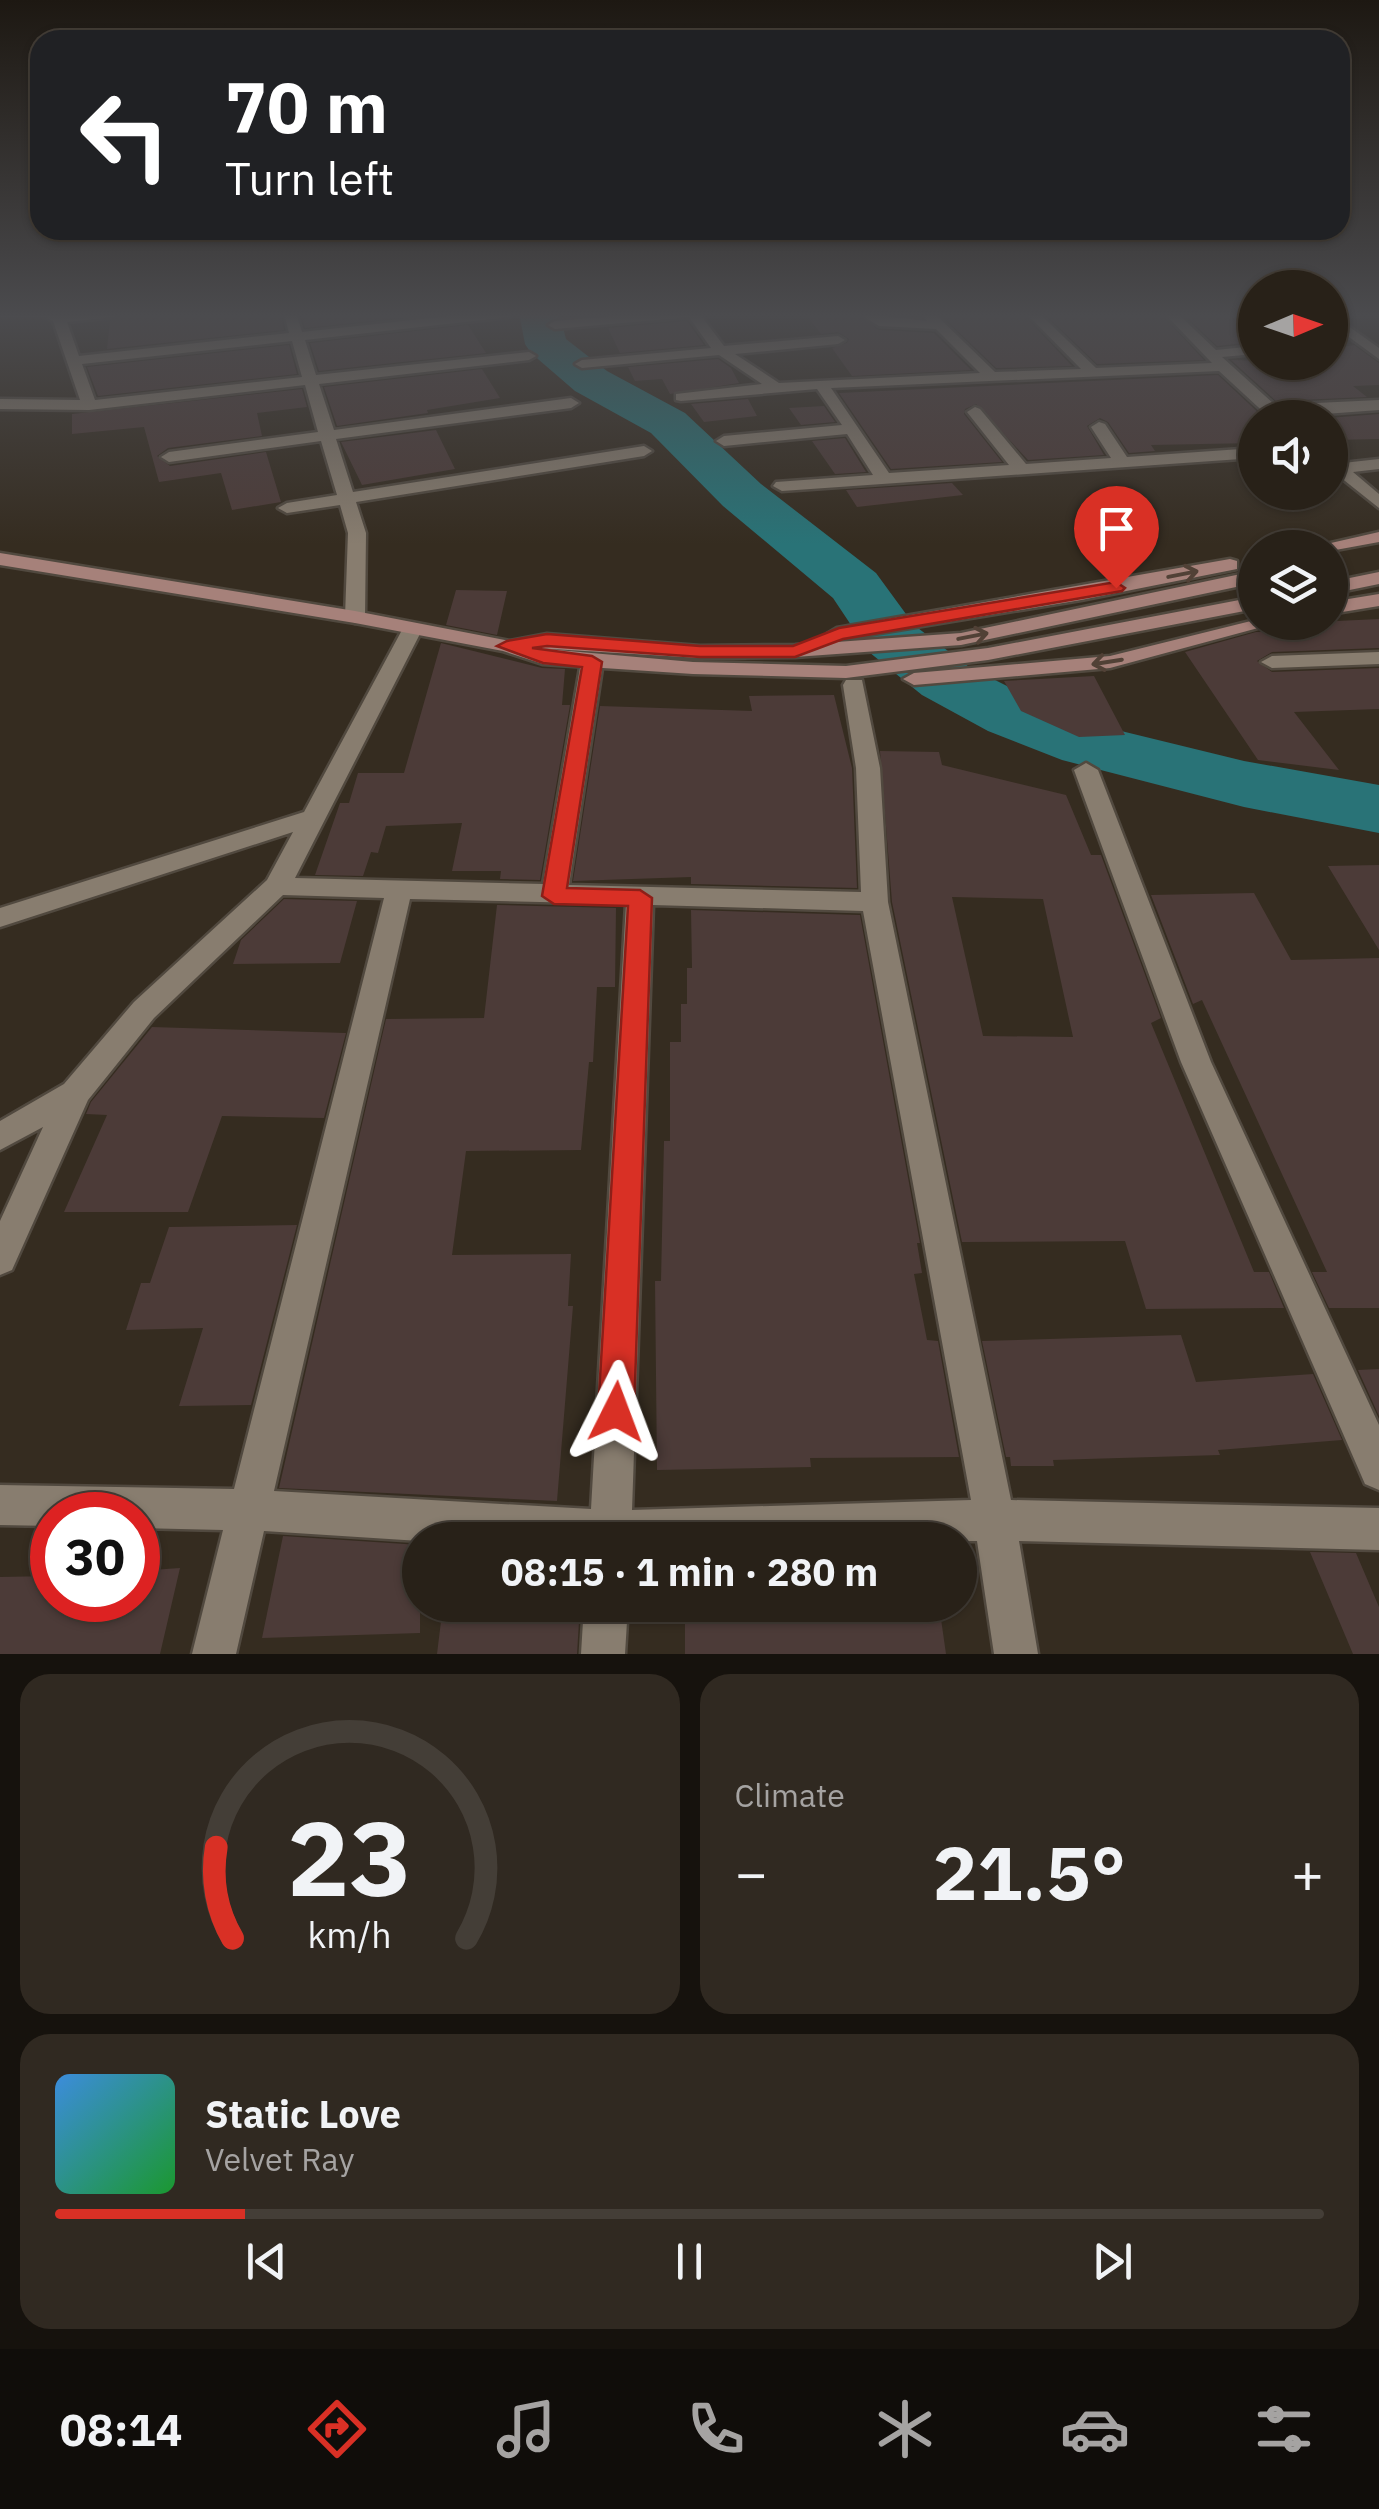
<!DOCTYPE html>
<html lang="en">
<head>
<meta charset="utf-8">
<style>
  :root { --surface:#282118; --page:#302921; --text:#f1f3f6; --muted:#a5a3a2; --line:#443e37; --accent:#d93025 }
  body { margin:0; font-family:"IBM Plex Sans",sans-serif; background:var(--page); color:var(--text); height:100vh; display:flex; flex-direction:column; font-size:38px; white-space:nowrap }
  * { box-sizing:border-box; margin:0 }
  p { font-size:32px; color:var(--muted) }
  .icon { flex:none; width:55px; height:55px; fill:none; stroke:currentColor; stroke-width:2; stroke-linecap:round; stroke-linejoin:round }
  .map { position:relative; height:1654px; overflow:hidden }
  .drawer { display:flex; flex-direction:column; gap:20px; padding:20px; background:#16120d; flex:1 }
  .drawer>* { flex:none }
  .top-card { position:absolute; left:30px; top:30px; width:1320px; height:210px; border-radius:30px; box-shadow:0 2px 8px #0004,0 0 0 2px var(--line); background:#202124; color:#fff; overflow:hidden }
  .needle { width:65px; rotate:88deg }
  .tools { position:absolute; left:1238px; top:270px; display:grid; gap:20px }
  .tools a { display:grid; place-items:center; width:110px; height:110px; border-radius:50%; background:var(--surface); box-shadow:0 2px 8px #0004,0 0 0 2px var(--line); font-size:50px }
  .speed { position:absolute; left:30px; top:1492px; display:flex; gap:20px; font-size:50px; font-weight:700; text-align:center }
  .speed>* { display:grid; place-content:center; width:130px; height:130px; border-radius:50%; background:var(--surface); box-shadow:0 2px 8px #0004,0 0 0 2px var(--line); line-height:1 }
  .speed .limit { border:15px solid #d22; background:#fff; color:#111 }
  .pin { position:absolute; display:grid; place-items:center; width:85px; height:85px; color:#fff; margin:-102px -42px; border-radius:50% 50% 50% 0; rotate:-45deg; box-shadow:0 0 10px #0007 }
  .pin .icon { rotate:45deg }
  .me { position:absolute; width:110px; margin:-55px; rotate:3deg; stroke-linejoin:round; filter:drop-shadow(0 0 8px #0008) }
  .turn { display:flex; align-items:center; gap:35px; height:210px; padding:0 30px; font-size:45px }
  .turn .icon { width:130px; height:130px; stroke-width:2.5 }
  .turn b { display:block; font-size:70px; line-height:85px }
  .big { font-size:75px; font-weight:800; line-height:1.1 }
  .drawer .tile { flex:1; display:flex; flex-direction:column; justify-content:center; gap:15px; min-width:0; padding:0 35px; border-radius:30px; background:var(--page) }
  .drawer .dial { align-items:center; gap:0 }
  .dial svg { height:260px; overflow:visible; fill:none; stroke:var(--line); stroke-width:7; stroke-linecap:round; text-anchor:middle }
  .dial text { fill:var(--text); stroke:none }
  .song { display:flex; align-items:center; gap:30px }
  .cover { width:120px; height:120px; border-radius:15px; background:linear-gradient(135deg,hsl(210 70% 55%),hsl(130 70% 35%)) }
  .played { height:10px; border-radius:5px; background:linear-gradient(90deg,var(--accent) 15%,var(--line) 15%) }
  .keys { display:flex; justify-content:space-around; direction:ltr }
  .heat { display:flex; justify-content:space-between; align-items:center; font-size:55px; direction:ltr }
  .drawer .tiles { flex:1; display:grid; gap:20px; grid-template-columns:1fr 1fr }
  .tile:last-child { grid-column:span 2 }
  .trip { position:absolute; left:402px; top:1522px; width:575px; height:100px; border-radius:50px; background:var(--surface); box-shadow:0 2px 8px #0004,0 0 0 2px var(--line); font-weight:800; line-height:100px; text-align:center }
  .tabs { display:flex; height:160px; justify-content:space-around; align-items:center; background:#100d0a; color:var(--muted) }
  .tabs .icon { width:70px; height:70px }
  .tabs .active { color:var(--accent) }
  .tabs b { font-size:45px; color:var(--text) }
  .map>svg:first-child { display:block }
  .lines { fill:none; stroke-linecap:round; stroke-linejoin:round }
  .river { fill:#297377; fill-rule:evenodd }
  .building { fill:#4c3b38; fill-rule:evenodd }
  .street-casing { stroke:#51493f; stroke-width:5 }
  .secondary-casing { stroke:#51493f; stroke-width:5 }
  .street { fill:#887d6f; fill-rule:evenodd }
  .secondary { fill:#a6817a; fill-rule:evenodd }
  .oneway { stroke:#514136 }
  .route { fill:#d93025; stroke:#8d1f18; stroke-width:2.5 }
</style>
</head>
<body>
<div class="map">
<svg width="1379" height="1654" viewBox="0 0 1379 1654">
  <rect width="100%" height="100%" fill="#352c20"/>
  <g class="lines">
    <path class="river" d="M519,313h40l7,26 41,32 78,42 76,71 115,89 38,52 55,42 68,34 76,28 131,32 135,24v48l-135,-26 -182,-47 -74,-29 -66,-36 -53,-43 -36,-54 -110,-92 -72,-73 -76,-42 -44,-38 -6,-9z"/>
  </g>
  <path class="building" d="M122,313h159l3,17 -177,19 3,-28z
    M300,313h146l-141,15z
    M805,313h50l24,17 55,3 37,37 -119,6 -20,-28 15,-5 2,-4 -11,-7 -17,2z
    M997,313h25l50,53 -76,2 -56,-54z
    M1044,313h116l44,47 -107,4z
    M1182,313h73v29l-38,4z
    M687,321l17,24 -84,8 -12,-25z
    M468,325l18,28 -167,18 -9,-28z
    M289,345l8,29 -199,22 -11,-29z
    M1354,345l25,18v22l-26,1 14,11 -91,4 -45,-41 91,2 8,7v-20z
    M718,359l13,9 8,15 -69,11 -8,-15 -27,2 -7,-14z
    M482,369l18,29 -73,12 1,3 -91,13 -13,-39z
    M1218,375l46,43h-9v25l-104,2 4,6 -26,2 -21,-31 -8,-4 -13,8 17,29 -76,5 -52,-56 -11,5 -1,5 38,48 -111,7 -52,-76z
    M302,389l5,18 -50,6 5,23 -94,12 -11,8 13,10 96,-14 15,50 -49,8 -11,-37 -62,9 -15,-55 -72,7v-20z
    M748,399l9,17 -53,6 -13,-18z
    M824,406l11,16 -34,3 -12,-17z
    M1379,414v25l-49,1 -2,-22z
    M436,430l19,39 -93,16 -21,-43z
    M845,438l21,34 -31,2 -23,-33z
    M952,483l11,12 -106,12 -11,-17z
    M456,590l51,1 -10,44 -51,-10z
    M1379,619v29l-107,4 -15,9 15,11 107,-4v41l-85,3 45,58 -81,-10 -73,-108 71,-20 66,-1 -6,-9z
    M441,643l101,25 23,1 -3,36h8l-30,175 -40,-1 1,-8h-49l10,-48 -76,3 -8,27 -7,-1 -8,24 -48,-1 25,-72h9l9,-30h46z
    M1094,676l31,59 -46,2 -58,-26 -17,-30z
    M834,695l18,73 5,120 -166,-4v-7l-118,4 27,-175 152,5 -3,-15z
    M880,751l59,1 3,13 124,30 25,60h10l60,163 -10,5 103,249h15l15,36 -138,1 -21,-68 -163,1 -70,-340zM952,897l91,2 30,138 -90,-1z
    M1379,865v85l-51,-84z
    M1254,893l37,67 88,-2v350h-50l-17,-36h15l-125,-272 -9,4 -42,-109z
    M284,899l73,2 -17,62 -107,1 8,-24z
    M497,905l119,3 -1,79h-18l-4,75h-4l-8,88 -115,1 -14,104 119,-1 -3,52h5l-16,195 -278,-13 107,-469 98,-1z
    M691,910l169,5 60,328h-3l5,30 -8,1 13,66 11,1 21,116 -149,1 1,9 -154,3 -2,-189h6l3,-140h6v-99h11v-38h6v-36h5z
    M152,1027l194,6 -22,85 -102,-2 -34,96h-124l43,-97 -21,-1 5,-12z
    M297,1225l-46,180 -72,1 24,-78 -77,2 15,-47h9l19,-56z
    M1181,1335l15,47 117,-8 29,66 -124,10 2,5 -167,5 1,6h-43l-1,-9h-4l-24,-116z
    M1379,1369v47l-21,-46z
    M283,1536l137,9v88l-158,5z
    M1310,1552l46,1 23,54v47h-26z
    M180,1568l-20,86h-160v-77l52,-1 -8,24h94v-29z
    M443,1605h137l-3,49h-140z
    M685,1605h254l7,49h-261z"/>
  <g class="lines">
    <g class="street-casing">
      <path id="street" d="M0,313h119l-6,4 -46,5 12,34 210,-23 -5,-20h12l6,19 175,-19h38l-6,4 -204,23 11,35 213,-23 7,4 -7,4 -210,24 15,46 237,-32 8,5 -8,5 -235,31 17,53 291,-46 8,5 -8,5 -288,46 10,31 -1,84 -10,6 -10,-6 3,-84 -8,-28 -53,8 -9,-5 9,-5 50,-8 -16,-54 -152,21 -8,-5 8,-5 149,-20 -13,-47 -216,25 -89,-1v-10l80,1 -27,-79 -8,-4h-45zM292,341l10,36 -207,23 -13,-36z
        M652,313h47l25,33 114,-10 7,4 -7,4 -103,10 44,29 201,-10 -44,-44 -57,-3 -21,-13 69,8 -6,-8h13l61,59 86,-3 -55,-56h13l57,55 116,-5 -48,-50h13l39,37 39,-4v8l-33,3 53,48 104,-5v10l-109,8 -51,-47 -388,17 58,85 120,-8 -42,-53 8,-5 5,2 46,55 85,-6 -20,-31 8,-5 6,2 22,33 128,-9v10l-473,33 -9,-5 3,-4 97,-7 -26,-41 -123,12 -8,-5 8,-5 118,-11 -25,-36 -136,12 -5,-1v-6l86,-10 -43,-29 -137,13 -7,-4 7,-4 129,-12 -22,-31 -134,12 -7,-4 7,-4z
        M1330,313l49,35v11l-49,-36z
        M1330,455l13,8 36,-4v10l-26,3 26,22v14l-49,-39z
        M412,624l10,6 -127,248 248,6 38,-222 11,-6 11,6 -34,223 292,7 -5,-124 -13,-83 3,-5h16l18,88 8,134 123,598 368,8v42l-360,-9 19,113h-44l-17,-113h-557l-156,-10 -28,123h-44l31,-124 -85,-2v-13h-86v11l-52,-1v-40l234,4 150,-591 -101,-3 -129,123 -66,82 -76,170 -12,5v-54l43,-94 -43,23v-29l64,-37 70,-82 133,-122 26,-48 -293,95v-19l304,-96 98,-182zM410,899l216,5 -35,605 -317,-18zM653,905l210,6 108,589 -339,10z
        M1379,652v12l-107,4 -11,-6 11,-6z
        M1086,763l12,7 113,292 168,363v65l-14,-6 -184,-422 -107,-292z
        M584,1605h44l-3,49h-44z"/>
    </g>
    <g class="secondary-casing">
      <path id="secondary" d="M1379,532v10l-49,9v-3h-21z
        M0,553l355,58 155,30 37,-7 153,12 95,-1 166,-12 294,-62v12l-294,62 -166,12 -95,1 -165,-10 158,14 153,4 142,-18 267,-51v12l-267,51 -142,18 -153,-4 -150,-10 -40,-13 -148,-28 -355,-58z
        M1230,559l7,2v8l-156,31 -244,40 -10,-6 10,-6z
        M1379,572v12l-49,10v-12z
        M1379,594v12l-49,8v-12z
        M1255,620l25,2 -170,46 -196,17 -11,-6 11,-6 196,-17z"/>
    </g>
    <use href="#street" class="street"/>
    <use href="#secondary" class="secondary"/>
  </g>
  <defs><path id="oneway-shaft" d="M-6 0H5M1.5-3L5.5 0L1.5 3" fill="none" stroke-width="1.6" stroke-linecap="round" stroke-linejoin="round" transform="scale(2.5)"/></defs>
  <g class="oneway">
    <use href="#oneway-shaft" transform="translate(1183 574) rotate(-11)"/>
    <use href="#oneway-shaft" transform="translate(973 636) rotate(-11)"/>
    <use href="#oneway-shaft" transform="translate(1107 662) rotate(171)"/>
  </g>
  <linearGradient id="sky" x2="0" y2="1"><stop stop-color="#1d1812"/><stop offset="0.58" stop-color="#4b4b4e"/><stop offset="1" stop-color="#4b4b4e" stop-opacity="0"/></linearGradient>
  <rect width="1379" height="544" fill="url(#sky)"/>
  <path class="route" d="M1116,582l9,6 -3,3 -279,48 -48,18h-95l-153,-11 -15,2 60,8 10,6 -35,226 73,2 12,8 -18,514 -6,12 -12,5 -12,-5 -6,-12 30,-506 -74,-2 -12,-8 40,-229 -39,-4 -46,-17 10,-5 40,-7 153,12h93l46,-18z"/>
</svg>
<div class="tools">
<a><svg class="needle" viewBox="-14 -14 28 28"><path d="M0-13l5 13h-10z" fill="#e53935"/><path d="M0 13l5-13h-10z" fill="#a5a3a2"/></svg></a>
<a><svg class="icon" aria-label="sound" viewBox="0 0 24 24"><path d="M4 9h4l5-4v14l-5-4H4zM17 9q2 3 0 6"/></svg></a>
<a><svg class="icon" aria-label="layers" viewBox="0 0 24 24"><path d="M12 4l9 5-9 5-9-5zM3 14l9 5 9-5"/></svg></a>
</div>
<div class="speed"><div class="limit">30</div></div>
<div class="pin" style="left:1116px;top:588px;background:#d93025"><svg class="icon" aria-label="arrive" viewBox="0 0 24 24"><path d="M6 21V4h12l-3 4 3 4H6"/></svg></div>
<svg class="me" style="left:616px;top:1412px" viewBox="-20 -20 40 40"><path d="M0-17L14 15 0 8-14 15z" fill="#d93025" stroke="#fff" stroke-width="4"/></svg>
<div class="trip">08:15 · 1 min · 280 m</div>
<div class="top-card">
<div class="turn"><svg class="icon" aria-label="left" viewBox="0 0 24 24"><path d="M17 20v-9H6M10 6l-5 5 5 5"/></svg><div><b>70 m</b>Turn left</div></div>
</div>
</div>
<section class="drawer">
<div class="tiles">
<div class="tile dial"><svg viewBox="0 0 100 80">
<path d="M14 69A42 42 0 1 1 86 69"/>
<path d="M14 69A42 42 0 0 1 9 41" stroke="#d93025"/>
<text x="50" y="56" font-size="32" font-weight="700">23</text>
<text x="50" y="72" font-size="11">km/h</text>
</svg></div>
<div class="tile"><p>Climate</p>
<div class="heat"><a>−</a><b class="big">21.5°</b><a>+</a></div>
</div>
<div class="tile">
<div class="song"><i class="cover"></i><div><b>Static Love</b><p>Velvet Ray</p></div></div>
<div class="played"></div>
<div class="keys"><svg class="icon" aria-label="previous" viewBox="0 0 24 24"><path d="M18 5L8 12l10 7zM5 5v14"/></svg><svg class="icon" aria-label="pause" viewBox="0 0 24 24"><path d="M8 5v14M16 5v14"/></svg><svg class="icon" aria-label="next" viewBox="0 0 24 24"><path d="M6 5l10 7-10 7zM19 5v14"/></svg></div>
</div>
</div>
</section>
<nav class="tabs">
<b>08:14</b>
<svg class="icon active" aria-label="directions" viewBox="0 0 24 24"><path d="M12 3l9 9-9 9-9-9zM9 14v-3h6M13 9l2 2-2 2"/></svg>
<svg class="icon" aria-label="music" viewBox="0 0 24 24"><path d="M9 18V5l10-2v13"/><circle cx="6" cy="18" r="3"/><circle cx="16" cy="16" r="3"/></svg>
<svg class="icon" aria-label="phone" viewBox="0 0 24 24"><path d="M5 4h4l2 5-3 2q2 4 5 5l2-3 5 2v4C11 20 4 13 5 4z"/></svg>
<svg class="icon" aria-label="climate" viewBox="0 0 24 24"><path d="M12 3v18M4 7l16 10M4 17L20 7"/></svg>
<svg class="icon" aria-label="car" viewBox="0 0 24 24"><path d="M5 17H2v-5l4-1 3-4h7l3 4 3 1v5h-3M9 17h6M6 11h13"/><circle cx="7" cy="17" r="2"/><circle cx="17" cy="17" r="2"/></svg>
<svg class="icon" aria-label="filters" viewBox="0 0 24 24"><path d="M4 7h16M4 17h16"/><circle cx="9" cy="7" r="2"/><circle cx="15" cy="17" r="2"/></svg>
</nav>
</body>
</html>
